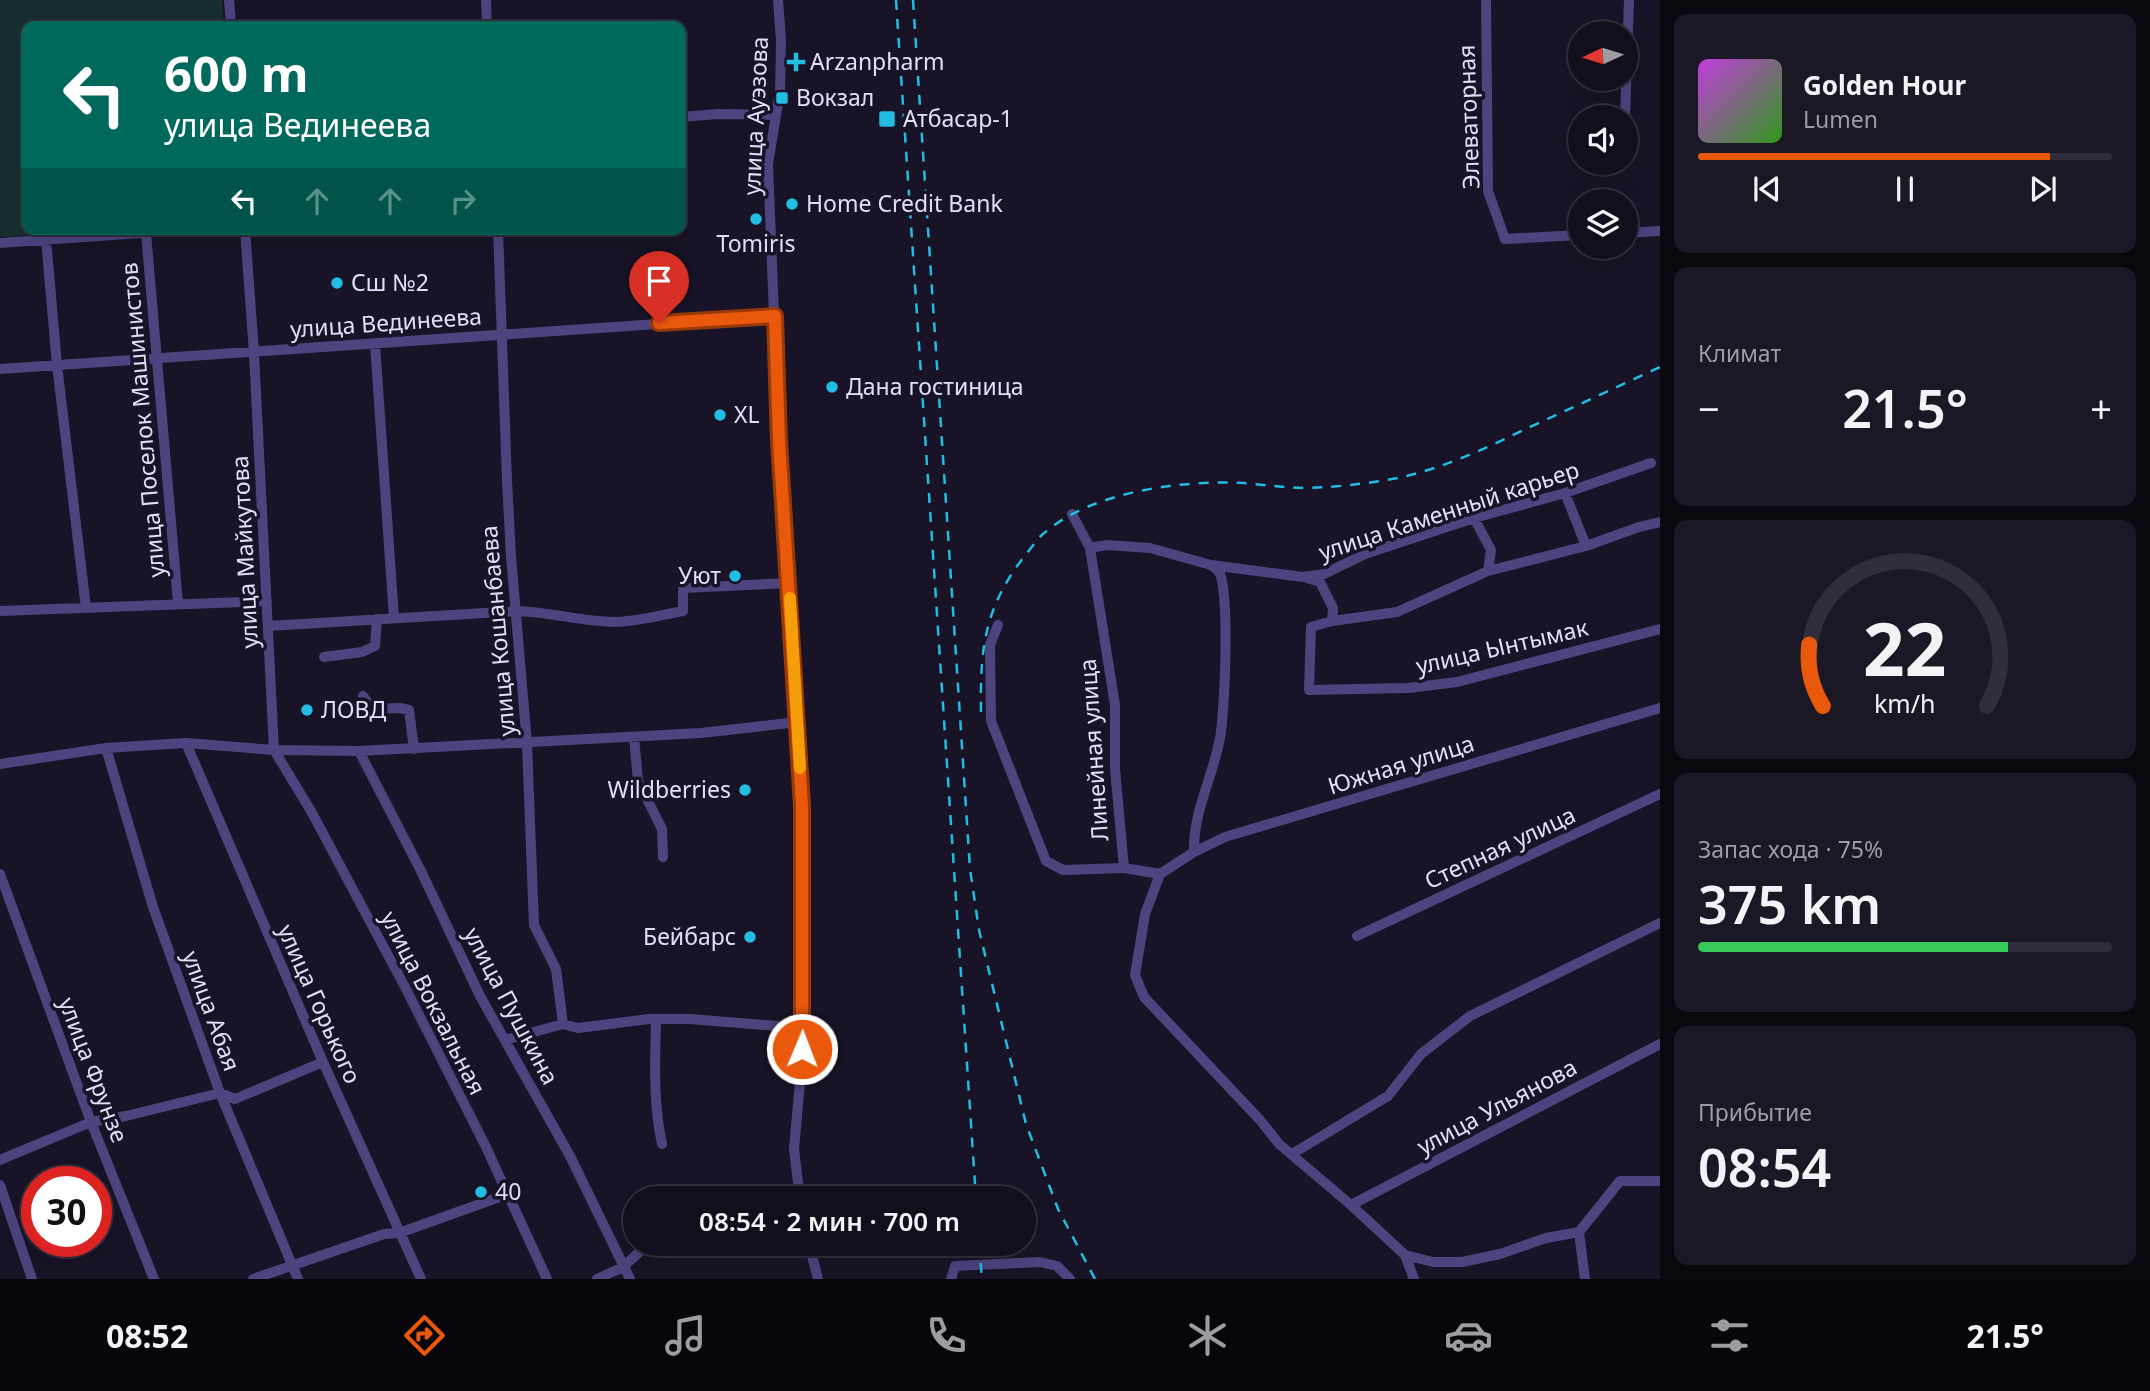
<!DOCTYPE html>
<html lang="ru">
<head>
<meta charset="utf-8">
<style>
  :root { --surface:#120e1c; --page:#1b1725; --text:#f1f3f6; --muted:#9c9ca3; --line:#312e3b; --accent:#ea580c }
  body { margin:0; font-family:"Noto Sans",sans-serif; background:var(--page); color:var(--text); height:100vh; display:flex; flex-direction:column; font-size:26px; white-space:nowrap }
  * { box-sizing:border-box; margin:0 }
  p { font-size:23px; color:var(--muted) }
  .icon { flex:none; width:38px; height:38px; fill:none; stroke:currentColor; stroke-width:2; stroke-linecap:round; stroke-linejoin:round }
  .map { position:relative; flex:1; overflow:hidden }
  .details { display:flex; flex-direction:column; gap:14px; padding:14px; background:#0a080f; width:490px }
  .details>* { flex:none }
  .hud { position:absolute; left:21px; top:21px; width:665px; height:214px; border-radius:14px; box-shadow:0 7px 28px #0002,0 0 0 2px var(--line); background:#00695c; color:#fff; overflow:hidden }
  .needle { width:46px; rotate:266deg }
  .fabs { position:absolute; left:1568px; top:21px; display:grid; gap:14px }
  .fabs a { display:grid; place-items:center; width:70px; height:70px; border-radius:50%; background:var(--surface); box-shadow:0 7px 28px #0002,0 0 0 2px var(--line); font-size:35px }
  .speed { position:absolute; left:21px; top:1166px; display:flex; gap:14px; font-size:35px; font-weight:700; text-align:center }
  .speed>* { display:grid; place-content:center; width:91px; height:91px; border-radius:50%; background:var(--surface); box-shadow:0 7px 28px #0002,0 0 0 2px var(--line); line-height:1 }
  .speed .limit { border:10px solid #d22; background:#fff; color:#111 }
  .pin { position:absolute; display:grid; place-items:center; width:60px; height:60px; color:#fff; margin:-72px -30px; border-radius:50% 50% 50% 0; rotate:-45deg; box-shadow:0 0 7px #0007 }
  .pin .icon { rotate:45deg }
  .me { position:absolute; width:77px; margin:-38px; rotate:1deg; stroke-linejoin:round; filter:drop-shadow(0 0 5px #0008) }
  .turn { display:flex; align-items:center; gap:24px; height:147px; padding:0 28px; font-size:32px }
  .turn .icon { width:91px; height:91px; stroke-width:2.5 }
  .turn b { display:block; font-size:49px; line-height:60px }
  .lanes { display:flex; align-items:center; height:66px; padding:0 28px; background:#0003; justify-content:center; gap:35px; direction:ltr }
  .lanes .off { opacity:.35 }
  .big { font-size:52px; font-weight:600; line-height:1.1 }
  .details .widget { flex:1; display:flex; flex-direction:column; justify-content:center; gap:10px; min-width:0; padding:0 24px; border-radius:14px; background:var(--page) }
  .details .dial { align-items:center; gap:0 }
  .dial svg { height:182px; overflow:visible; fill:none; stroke:var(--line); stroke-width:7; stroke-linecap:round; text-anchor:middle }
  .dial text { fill:var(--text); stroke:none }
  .song { display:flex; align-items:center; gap:21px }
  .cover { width:84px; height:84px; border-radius:10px; background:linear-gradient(135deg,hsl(290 70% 55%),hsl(110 70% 35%)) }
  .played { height:7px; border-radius:4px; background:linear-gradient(90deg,var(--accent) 85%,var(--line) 85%) }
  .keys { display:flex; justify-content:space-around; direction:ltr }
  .heat { display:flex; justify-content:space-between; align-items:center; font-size:38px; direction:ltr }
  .charge { height:10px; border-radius:5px; background:linear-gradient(90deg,#34c759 75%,var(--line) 0) }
  .trip { position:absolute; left:623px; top:1186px; width:413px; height:70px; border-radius:35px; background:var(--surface); box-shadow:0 7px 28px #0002,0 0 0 2px var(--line); font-weight:600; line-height:70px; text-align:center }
  .tabs { display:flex; height:112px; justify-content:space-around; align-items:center; background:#07060b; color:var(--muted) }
  .tabs .icon { width:49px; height:49px }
  .tabs .active { color:var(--accent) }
  .tabs b { font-size:32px; color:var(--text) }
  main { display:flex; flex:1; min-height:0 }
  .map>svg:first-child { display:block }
  .green { fill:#172e2f }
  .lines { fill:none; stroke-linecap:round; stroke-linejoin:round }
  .minor { stroke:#4c447f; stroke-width:10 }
  .rail { stroke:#21bde2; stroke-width:2.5; stroke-dasharray:10 9; stroke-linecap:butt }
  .route-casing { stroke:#983908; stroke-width:18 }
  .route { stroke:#ea580c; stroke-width:12 }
  .slow { stroke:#f59e0b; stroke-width:12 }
  .poi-dot { fill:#21bde2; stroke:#181326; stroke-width:2.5 }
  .labels { text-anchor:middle; stroke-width:7; stroke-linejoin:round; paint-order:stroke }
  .poi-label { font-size:23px; fill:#e3ddfb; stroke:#181326; text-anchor:start }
  .street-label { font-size:23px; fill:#e3ddfb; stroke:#181326 }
</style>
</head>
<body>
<main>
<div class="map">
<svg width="1660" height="1279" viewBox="0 0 1660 1279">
  <rect width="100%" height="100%" fill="#181326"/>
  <path class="green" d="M0,0h222l2,26h-198v203h92l-118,8z"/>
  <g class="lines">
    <path class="minor" d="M229,0l2,26
      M486,0l1,26
      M778,0l3,40 -1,51 -12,73 11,277 22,365 1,215 -1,50 -7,78 6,50
      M1486,0l2,191 17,48 75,-4
      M681,117l37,-3 57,1
      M1625,117l4,-117
      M245,229l9,124 20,397 37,61 94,176 80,158 62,134
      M498,229l9,252 4,75 16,188 7,181 22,44 7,55
      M146,233l32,370
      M1626,233l34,-2
      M46,239l11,126 29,243
      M0,243l197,-14
      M375,344l19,274
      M0,369l775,-53
      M1565,493l21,53
      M1072,514l18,34 25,157v64l9,99 36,6
      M1474,518l17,32 -3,21
      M1660,522l-21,5 -53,19 -98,25 -91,41 -65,9 -21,6 -2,63 99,-2 49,-6 203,-53
      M1090,548l17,-3 43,3 61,17 92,12 21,-3 41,-20 109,-36 91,-25 86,-30
      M1307,578l13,4 13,26 -1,13
      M0,611l267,-10
      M998,625l-8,20 1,76 55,140 17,9 61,-2
      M268,626l249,-15c32,1 63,10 96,11 23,0 48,-7 70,-11v-23l106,-5
      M324,657l38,-5 13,-6 2,-27
      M363,696l10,13 27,-1 9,2 5,39
      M634,737l4,44 24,48 1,28
      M186,743l137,319 98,217
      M106,748l47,159 67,186 78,186
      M359,751l62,120 59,125 90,160 60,123
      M0,764l106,-16 80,-5 88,7 85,1 342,-18 97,-11
      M1194,852c-1,-39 17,-71 25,-109 6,-23 11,-154 0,-171 -2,-3 -5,-5 -8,-7
      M0,874l91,248 63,157
      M1160,874l34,-22 31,-15 435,-129
      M1160,874l-15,40 -10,61 9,22 116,123 19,24 72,61 54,50 9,24
      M1357,936l303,-142
      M656,1019c-1,42 -3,84 6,125
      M505,1040l58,-16 15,4 71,-9h41l112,9
      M1292,1154l96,-58 33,-42 49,-38 190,-93
      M0,1160l91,-38 35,-6 94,-23 15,6 88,-37
      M0,1185l32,94
      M725,1199l40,-8 33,-2
      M1351,1205l309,-161
      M1579,1232l6,47
      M809,1244l9,35
      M1405,1255l28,7h29l38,-8 46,-16 33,-6 41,-51h40
      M253,1279l131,-45 15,-1 109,-39
      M597,1279l26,-12 25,-23
      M951,1279l4,-13 85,-4 17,4 13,13"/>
    <path class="rail" d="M896,0l80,1199
      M913,0l57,869 9,61 47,194 32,85 37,70
      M981,712c-1,-62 3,-103 42,-154 7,-8 13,-18 20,-24 49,-43 138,-54 201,-51 22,2 42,5 64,5 28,-1 56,-4 84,-9 49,-9 94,-31 138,-52 44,-20 87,-40 130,-60
      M979,1244l3,35"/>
  </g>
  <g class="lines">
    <g class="route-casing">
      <path id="route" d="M659,323l116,-7 4,125 23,365v243"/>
    </g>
    <use href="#route" class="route"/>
    <path class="slow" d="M790,598l10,170"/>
  </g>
  <g class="poi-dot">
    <path d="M792.5 51.5h7v7h7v7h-7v7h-7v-7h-7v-7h7z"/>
    <rect x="775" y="91" width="14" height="14" rx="3.5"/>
    <rect x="878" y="110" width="18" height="18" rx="3.5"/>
    <circle cx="792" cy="204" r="7"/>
    <circle cx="756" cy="219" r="7"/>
    <circle cx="337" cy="283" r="7"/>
    <circle cx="832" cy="387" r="7"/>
    <circle cx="720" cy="415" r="7"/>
    <circle cx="735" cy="576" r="7"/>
    <circle cx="307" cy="710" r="7"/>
    <circle cx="745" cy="790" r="7"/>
    <circle cx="750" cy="937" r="7"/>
    <circle cx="481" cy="1192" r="7"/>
  </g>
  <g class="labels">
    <g class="poi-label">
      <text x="810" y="70">Arzanpharm</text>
      <text x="796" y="106">Вокзал</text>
      <text x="903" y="127">Атбасар-1</text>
      <text x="806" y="212">Home Credit Bank</text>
      <text x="756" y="252" text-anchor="middle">Tomiris</text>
      <text x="351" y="291">Сш №2</text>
      <text x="846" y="395">Дана гостиница</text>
      <text x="734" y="423">XL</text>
      <text x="721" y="584" text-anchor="end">Уют</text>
      <text x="321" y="718">ЛОВД</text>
      <text x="731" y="798" text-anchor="end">Wildberries</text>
      <text x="736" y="945" text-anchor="end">Бейбарс</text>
      <text x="495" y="1200">40</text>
    </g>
    <g class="street-label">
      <text transform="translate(756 116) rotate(-87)" y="8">улица Ауэзова</text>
      <text transform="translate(1469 117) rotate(-92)" y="8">Элеваторная</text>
      <text transform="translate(386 323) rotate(-4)" y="8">улица Вединеева</text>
      <text transform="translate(143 420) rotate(-95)" y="8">улица Поселок Машинистов</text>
      <text transform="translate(1449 511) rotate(-18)" y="8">улица Каменный карьер</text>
      <text transform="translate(245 552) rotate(-93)" y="8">улица Майкутова</text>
      <text transform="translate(498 631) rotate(-95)" y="8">улица Кошанбаева</text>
      <text transform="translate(1502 647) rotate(-13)" y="8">улица Ынтымак</text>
      <text transform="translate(1094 750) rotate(-94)" y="8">Линейная улица</text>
      <text transform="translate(1401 765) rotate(-17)" y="8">Южная улица</text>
      <text transform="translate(1500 848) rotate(-25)" y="8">Степная улица</text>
      <text transform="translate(433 1003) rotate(63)" y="8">улица Вокзальная</text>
      <text transform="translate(319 1004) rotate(66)" y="8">улица Горького</text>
      <text transform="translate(511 1006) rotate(62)" y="8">улица Пушкина</text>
      <text transform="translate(211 1011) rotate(70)" y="8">улица Абая</text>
      <text transform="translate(93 1070) rotate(69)" y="8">улица Фрунзе</text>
      <text transform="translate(1497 1107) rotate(-28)" y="8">улица Ульянова</text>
    </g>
  </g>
</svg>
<div class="fabs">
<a><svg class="needle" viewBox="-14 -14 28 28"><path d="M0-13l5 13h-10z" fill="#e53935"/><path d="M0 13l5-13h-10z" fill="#9c9ca3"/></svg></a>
<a><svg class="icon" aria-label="sound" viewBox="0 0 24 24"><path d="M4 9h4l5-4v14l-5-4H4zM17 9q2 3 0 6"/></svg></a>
<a><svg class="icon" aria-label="layers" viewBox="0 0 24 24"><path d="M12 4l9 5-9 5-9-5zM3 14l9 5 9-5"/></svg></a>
</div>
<div class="speed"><div class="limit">30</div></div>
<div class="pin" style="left:659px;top:323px;background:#d93025"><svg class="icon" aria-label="arrive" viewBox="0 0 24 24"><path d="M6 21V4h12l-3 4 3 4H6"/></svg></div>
<svg class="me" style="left:802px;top:1049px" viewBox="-20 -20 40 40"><circle r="17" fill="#ea580c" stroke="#fff" stroke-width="3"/><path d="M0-11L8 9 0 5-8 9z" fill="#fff"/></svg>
<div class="trip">08:54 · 2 мин · 700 m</div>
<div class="hud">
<div class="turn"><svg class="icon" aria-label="left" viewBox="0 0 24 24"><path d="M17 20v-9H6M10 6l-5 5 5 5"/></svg><div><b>600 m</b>улица Вединеева</div></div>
<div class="lanes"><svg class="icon" aria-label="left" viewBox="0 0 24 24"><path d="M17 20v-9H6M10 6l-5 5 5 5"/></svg><svg class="icon off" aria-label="ahead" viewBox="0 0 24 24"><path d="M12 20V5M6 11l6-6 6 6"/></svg><svg class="icon off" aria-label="ahead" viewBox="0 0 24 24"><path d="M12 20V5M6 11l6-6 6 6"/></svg><svg class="icon off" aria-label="right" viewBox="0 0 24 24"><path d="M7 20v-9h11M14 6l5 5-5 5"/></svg></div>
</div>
</div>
<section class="details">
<div class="widget">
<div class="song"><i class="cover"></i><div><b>Golden Hour</b><p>Lumen</p></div></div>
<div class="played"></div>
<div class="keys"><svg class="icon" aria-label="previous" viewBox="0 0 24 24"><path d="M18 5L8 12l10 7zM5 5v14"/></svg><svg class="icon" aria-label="pause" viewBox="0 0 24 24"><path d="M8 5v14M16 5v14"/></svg><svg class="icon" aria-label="next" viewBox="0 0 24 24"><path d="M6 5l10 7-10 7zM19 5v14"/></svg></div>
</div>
<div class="widget"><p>Климат</p>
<div class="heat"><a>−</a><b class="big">21.5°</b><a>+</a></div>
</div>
<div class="widget dial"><svg viewBox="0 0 100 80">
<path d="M14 69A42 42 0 1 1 86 69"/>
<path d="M14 69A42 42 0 0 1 8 42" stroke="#ea580c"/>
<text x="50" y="56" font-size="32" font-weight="700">22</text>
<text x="50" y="72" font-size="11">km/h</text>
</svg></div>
<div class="widget"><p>Запас хода · 75%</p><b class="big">375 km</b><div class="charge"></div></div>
<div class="widget"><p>Прибытие</p><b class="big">08:54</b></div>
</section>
</main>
<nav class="tabs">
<b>08:52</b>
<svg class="icon active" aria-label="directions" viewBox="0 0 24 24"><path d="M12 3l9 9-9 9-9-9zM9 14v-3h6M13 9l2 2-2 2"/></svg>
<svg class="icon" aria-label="music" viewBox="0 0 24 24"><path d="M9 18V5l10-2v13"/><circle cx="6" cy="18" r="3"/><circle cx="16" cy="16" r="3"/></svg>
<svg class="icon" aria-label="phone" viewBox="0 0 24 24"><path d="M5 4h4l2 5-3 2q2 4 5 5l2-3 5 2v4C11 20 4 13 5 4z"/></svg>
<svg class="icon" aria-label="climate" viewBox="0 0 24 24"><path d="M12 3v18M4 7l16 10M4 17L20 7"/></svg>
<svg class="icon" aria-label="car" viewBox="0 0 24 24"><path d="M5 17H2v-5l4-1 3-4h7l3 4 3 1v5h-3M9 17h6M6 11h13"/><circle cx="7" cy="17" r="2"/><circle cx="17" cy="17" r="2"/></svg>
<svg class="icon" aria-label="filters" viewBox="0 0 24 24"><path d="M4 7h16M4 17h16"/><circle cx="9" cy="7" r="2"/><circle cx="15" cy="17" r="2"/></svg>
<b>21.5°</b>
</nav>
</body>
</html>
